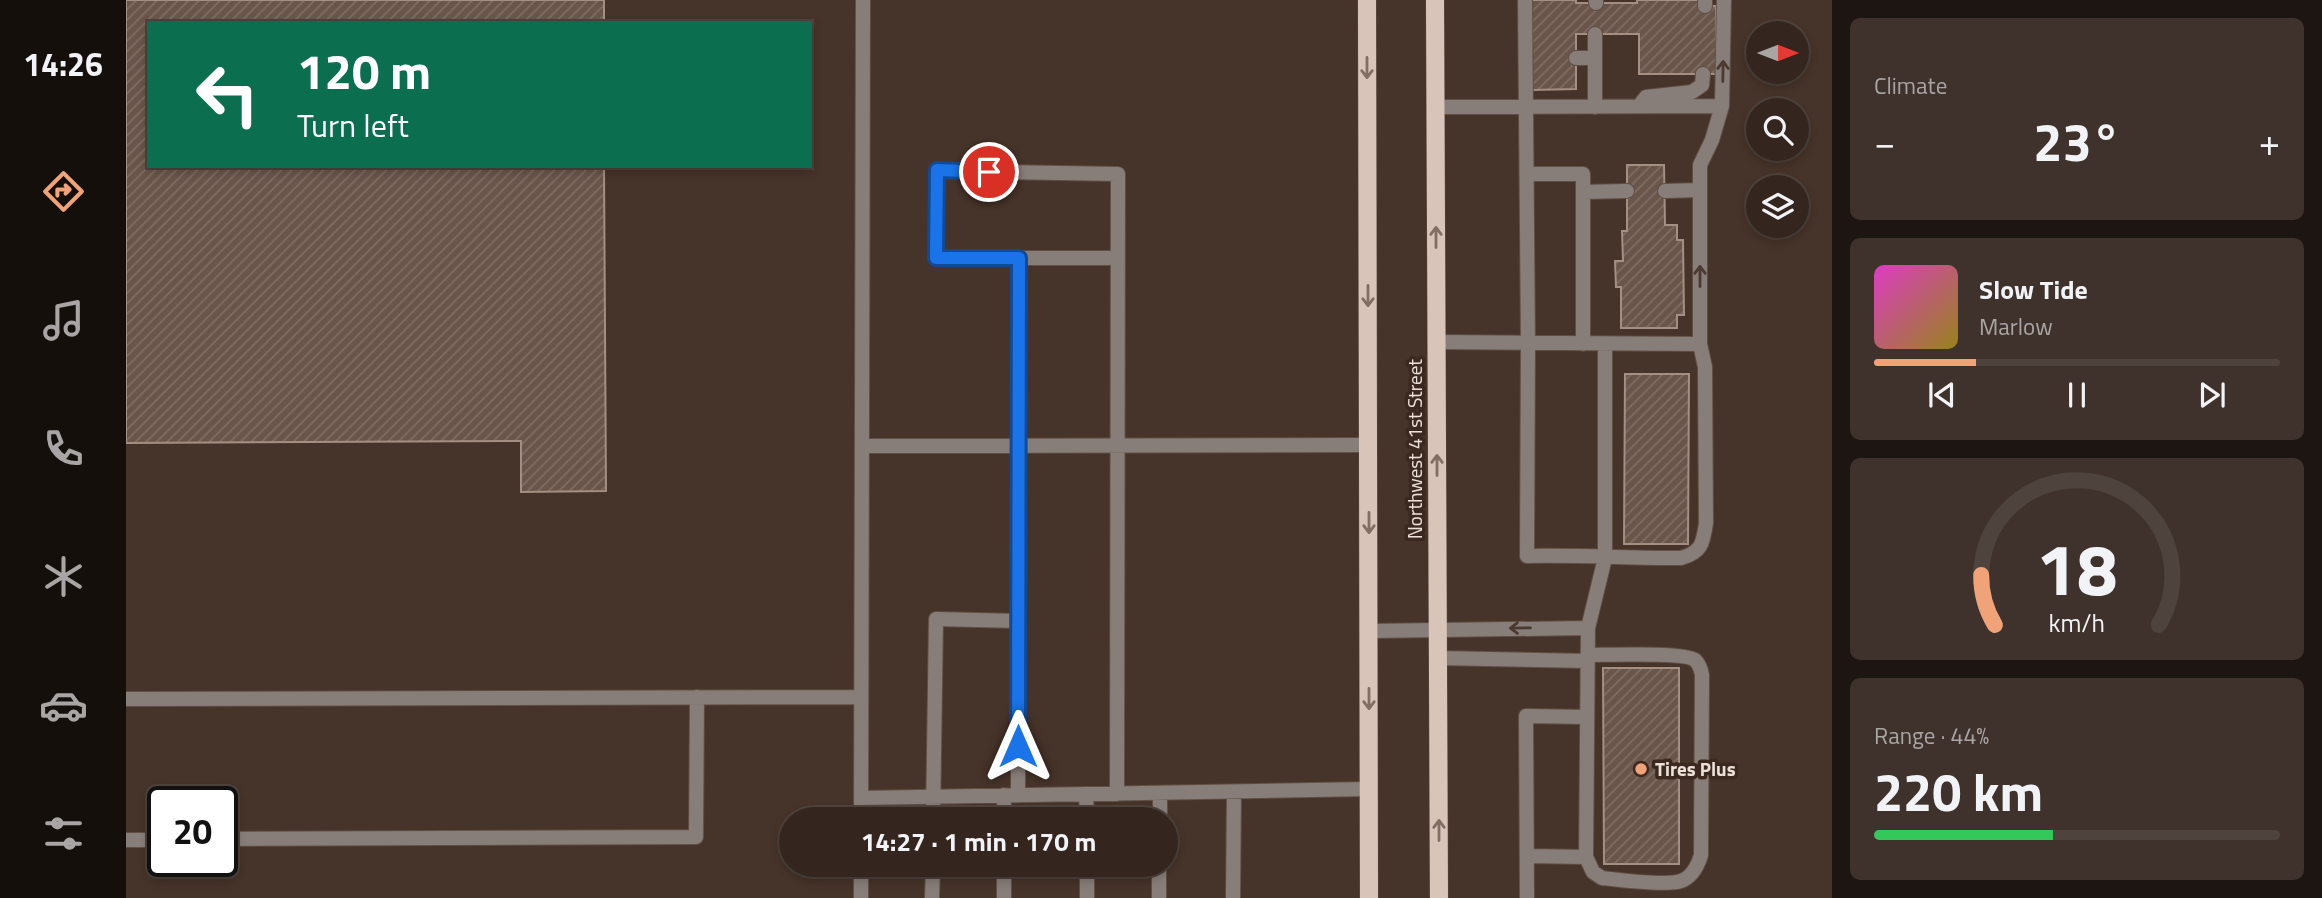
<!DOCTYPE html>
<html lang="en">
<head>
<meta charset="utf-8">
<style>
  :root { --surface:#34261f; --page:#3f322c; --text:#f1f3f6; --muted:#a9a5a4; --line:#4e433d; --accent:#f0a279 }
  body { margin:0; font-family:"Titillium Web",sans-serif; background:var(--page); color:var(--text); height:100vh; display:flex; flex-direction:column; font-size:26px; white-space:nowrap }
  * { box-sizing:border-box; margin:0 }
  p { font-size:23px; color:var(--muted) }
  .icon { flex:none; width:38px; height:38px; fill:none; stroke:currentColor; stroke-width:2; stroke-linecap:round; stroke-linejoin:round }
  .map { position:relative; flex:1; overflow:hidden }
  .details { display:flex; flex-direction:column; gap:18px; padding:18px; background:#1d1511; width:490px }
  .details>* { flex:none }
  .top-card { position:absolute; left:21px; top:21px; width:665px; height:147px; border-radius:0px; box-shadow:0 4px 10px #0003,0 0 0 2px var(--line); background:#0b6e4f; color:#fff; overflow:hidden }
  .needle { width:46px; rotate:90deg }
  .fabs { position:absolute; left:1620px; top:21px; display:grid; gap:14px }
  .fabs a { display:grid; place-items:center; width:63px; height:63px; border-radius:50%; background:var(--surface); box-shadow:0 4px 10px #0003,0 0 0 2px var(--line); font-size:35px }
  .speed { position:absolute; left:21px; top:786px; display:flex; gap:14px; font-size:35px; font-weight:700; text-align:center }
  .speed>* { display:grid; place-content:center; width:91px; height:91px; border-radius:50%; background:var(--surface); box-shadow:0 4px 10px #0003,0 0 0 2px var(--line); line-height:1 }
  .speed .limit { border:4px solid #111; border-radius:10px; background:#fff; color:#111 }
  .pin { position:absolute; display:grid; place-items:center; width:60px; height:60px; color:#fff; margin:-30px; border:4px solid #fff; border-radius:50%; box-shadow:0 2px 7px #0007 }
  .me { position:absolute; width:77px; margin:-38px; rotate:0deg; stroke-linejoin:round; filter:drop-shadow(0 0 5px #0008) }
  .turn { display:flex; align-items:center; gap:24px; height:147px; padding:0 35px; font-size:32px }
  .turn .icon { width:91px; height:91px; stroke-width:2.5 }
  .turn b { display:block; font-size:49px; line-height:60px }
  .big { font-size:52px; font-weight:700; line-height:1.1 }
  .details .tile { flex:1; display:flex; flex-direction:column; justify-content:center; gap:10px; min-width:0; padding:0 24px; border-radius:10px; background:var(--page) }
  .details .dial { align-items:center; gap:0 }
  .dial svg { height:182px; overflow:visible; fill:none; stroke:var(--line); stroke-width:7; stroke-linecap:round; text-anchor:middle }
  .dial text { fill:var(--text); stroke:none }
  .song { display:flex; align-items:center; gap:21px }
  .cover { width:84px; height:84px; border-radius:10px; background:linear-gradient(135deg,hsl(310 70% 55%),hsl(50 70% 35%)) }
  .played { height:7px; border-radius:4px; background:linear-gradient(90deg,var(--accent) 25%,var(--line) 25%) }
  .keys { display:flex; justify-content:space-around; direction:ltr }
  .heat { display:flex; justify-content:space-between; align-items:center; font-size:38px; direction:ltr }
  .charge { height:10px; border-radius:5px; background:linear-gradient(90deg,#34c759 44%,var(--line) 0) }
  .trip { position:absolute; left:653px; top:807px; width:399px; height:70px; border-radius:35px; background:var(--surface); box-shadow:0 4px 10px #0003,0 0 0 2px var(--line); font-weight:700; line-height:70px; text-align:center }
  main { display:flex; flex:1; min-height:0 }
  .menu { display:flex; flex-direction:column; width:126px; justify-content:space-around; align-items:center; background:#150f0c; color:var(--muted) }
  .menu .icon { width:49px; height:49px }
  .menu .on { color:var(--accent) }
  .menu b { font-size:32px; color:var(--text) }
  .map>svg:first-child { display:block }
  .building { fill:url(#building-hatch); stroke:#a58f83; stroke-width:2 }
  .lines { fill:none; stroke-linecap:round; stroke-linejoin:round }
  .service-casing { stroke:#614f45; stroke-width:16 }
  .primary-casing { stroke:#614f45; stroke-width:19 }
  .service { stroke:#887e79; stroke-width:14 }
  .primary { stroke:#d8c4b9; stroke-width:18 }
  .oneway { stroke:#826f64 }
  .oneway2 { stroke:#4a3a31 }
  .route-casing { stroke:#114b97; stroke-width:18 }
  .route { stroke:#1a73e8; stroke-width:12 }
  .poi-dot { fill:#f0a279; stroke:#3b291f; stroke-width:2.5 }
  .labels { text-anchor:middle; stroke-width:7; stroke-linejoin:round; paint-order:stroke }
  .street-label { font-size:19px; fill:#ece0d9; stroke:#3b291f }
  .poi-label { font-size:19px; font-weight:bold; fill:#ece0d9; stroke:#3b291f; text-anchor:start }
</style>
</head>
<body>
<main>
<nav class="menu">
<b>14:26</b>
<svg class="icon on" aria-label="directions" viewBox="0 0 24 24"><path d="M12 3l9 9-9 9-9-9zM9 14v-3h6M13 9l2 2-2 2"/></svg>
<svg class="icon" aria-label="music" viewBox="0 0 24 24"><path d="M9 18V5l10-2v13"/><circle cx="6" cy="18" r="3"/><circle cx="16" cy="16" r="3"/></svg>
<svg class="icon" aria-label="phone" viewBox="0 0 24 24"><path d="M5 4h4l2 5-3 2q2 4 5 5l2-3 5 2v4C11 20 4 13 5 4z"/></svg>
<svg class="icon" aria-label="climate" viewBox="0 0 24 24"><path d="M12 3v18M4 7l16 10M4 17L20 7"/></svg>
<svg class="icon" aria-label="car" viewBox="0 0 24 24"><path d="M5 17H2v-5l4-1 3-4h7l3 4 3 1v5h-3M9 17h6M6 11h13"/><circle cx="7" cy="17" r="2"/><circle cx="17" cy="17" r="2"/></svg>
<svg class="icon" aria-label="filters" viewBox="0 0 24 24"><path d="M4 7h16M4 17h16"/><circle cx="9" cy="7" r="2"/><circle cx="15" cy="17" r="2"/></svg>
</nav>
<div class="map">
<svg width="1706" height="898" viewBox="0 0 1706 898">
  <defs>
    <pattern id="building-hatch" width="6" height="6" patternUnits="userSpaceOnUse" patternTransform="scale(1.75)"><rect width="6" height="6" fill="#6a554a"/><path d="M-1 1l2-2M0 6l6-6M5 7l2-2" fill="none" stroke="#7f6d64"/></pattern>
  </defs>
  <rect width="100%" height="100%" fill="#463329"/>
  <path class="building" d="M0,0h478v23h-455v143h455l2,325 -85,1v-51l-395,2z
    M1405,0h45v3h61v-3h62v6h17v68h-77v-40h-63v55l-44,1z
    M1501,165h37l1,60h12v15h6l1,75h-7v13h-56v-41h-5l-1,-26h8l-1,-30h5z
    M1499,374h64l-1,170h-64z
    M1477,668h76v196h-75z"/>
  <g class="lines">
    <g class="service-casing">
      <path id="service" d="M1399,0l3,343 -1,213c52,-1 102,2 154,2 21,-6 22,-15 25,-35l-1,-156 -5,-23v-179l12,-25 10,-34
        M1470,0v3
        M1579,6v-6
        M1450,58h19
        M1513,106l7,-9 46,-5 10,-7 1,-11
        M1310,107l286,-1 2,-106
        M1469,107v-73
        M1401,174h56v170
        M1539,191l35,-1
        M1457,192l44,-1
        M1310,342l264,2
        M736,446l507,-1
        M1244,631l218,-3
        M1311,658l151,3
        M0,699l735,-2
        M960,794l1,25
        M991,794l1,-620 -181,-3 -1,87h182
        M878,795v24
        M892,795l1,-537
        M735,798l508,-9
        M735,819l2,-819
        M807,819l3,-200 83,2
        M1034,819v-26
        M96,839l474,-2 1,-140
        M0,840h37
        M1401,856l59,1 7,15 9,6c17,2 64,8 79,3 11,-4 17,-16 20,-26l1,-180c-1,-6 -3,-11 -7,-15 -10,-8 -89,-5 -107,-5
        M1460,857l2,-229 17,-70v-213
        M878,864v34
        M961,864v34
        M735,898v-34
        M806,898l1,-34
        M1033,898v-34
        M1107,898l1,-106
        M1401,898l-1,-182 60,1"/>
    </g>
    <g class="primary-casing">
      <path id="primary" d="M1241,0l2,898
        M1309,0l4,898"/>
    </g>
    <use href="#service" class="service"/>
    <use href="#primary" class="primary"/>
  </g>
  <defs><path id="oneway-shaft" d="M-6 0H5M1.5-3L5.5 0L1.5 3" fill="none" stroke-width="1.6" stroke-linecap="round" stroke-linejoin="round" transform="scale(1.75)"/></defs>
  <g class="oneway">
    <use href="#oneway-shaft" transform="translate(1241 68) rotate(90)"/>
    <use href="#oneway-shaft" transform="translate(1310 237) rotate(-90)"/>
    <use href="#oneway-shaft" transform="translate(1242 296) rotate(90)"/>
    <use href="#oneway-shaft" transform="translate(1311 465) rotate(-90)"/>
    <use href="#oneway-shaft" transform="translate(1243 523) rotate(90)"/>
    <use href="#oneway-shaft" transform="translate(1243 699) rotate(90)"/>
    <use href="#oneway-shaft" transform="translate(1313 830) rotate(-90)"/>
  </g>
  <g class="oneway2">
    <use href="#oneway-shaft" transform="translate(1597 71) rotate(-89)"/>
    <use href="#oneway-shaft" transform="translate(1574 276) rotate(-90)"/>
    <use href="#oneway-shaft" transform="translate(1394 628) rotate(179)"/>
  </g>
  <g class="lines">
    <g class="route-casing">
      <path id="route" d="M863,172l-52,-2 -1,88h83l-1,488"/>
    </g>
    <use href="#route" class="route"/>
  </g>
  <circle class="poi-dot" cx="1515" cy="769" r="7"/>
  <g class="labels">
    <g class="street-label">
      <text transform="translate(1289 449) rotate(-90)" y="7">Northwest 41st Street</text>
    </g>
    <g class="poi-label">
      <text x="1529" y="776">Tires Plus</text>
    </g>
  </g>
</svg>
<div class="fabs">
<a><svg class="needle" viewBox="-14 -14 28 28"><path d="M0-13l5 13h-10z" fill="#e53935"/><path d="M0 13l5-13h-10z" fill="#a9a5a4"/></svg></a>
<a><svg class="icon" aria-label="search" viewBox="0 0 24 24"><circle cx="10" cy="10" r="6"/><path d="M15 15l6 6"/></svg></a>
<a><svg class="icon" aria-label="layers" viewBox="0 0 24 24"><path d="M12 4l9 5-9 5-9-5zM3 14l9 5 9-5"/></svg></a>
</div>
<div class="speed"><div class="limit">20</div></div>
<div class="pin" style="left:863px;top:172px;background:#d93025"><svg class="icon" aria-label="arrive" viewBox="0 0 24 24"><path d="M6 21V4h12l-3 4 3 4H6"/></svg></div>
<svg class="me" style="left:892px;top:746px" viewBox="-20 -20 40 40"><path d="M0-17L14 15 0 8-14 15z" fill="#1a73e8" stroke="#fff" stroke-width="4"/></svg>
<div class="trip">14:27 · 1 min · 170 m</div>
<div class="top-card">
<div class="turn"><svg class="icon" aria-label="left" viewBox="0 0 24 24"><path d="M17 20v-9H6M10 6l-5 5 5 5"/></svg><div><b>120 m</b>Turn left</div></div>
</div>
</div>
<section class="details">
<div class="tile"><p>Climate</p>
<div class="heat"><a>−</a><b class="big">23°</b><a>+</a></div>
</div>
<div class="tile">
<div class="song"><i class="cover"></i><div><b>Slow Tide</b><p>Marlow</p></div></div>
<div class="played"></div>
<div class="keys"><svg class="icon" aria-label="previous" viewBox="0 0 24 24"><path d="M18 5L8 12l10 7zM5 5v14"/></svg><svg class="icon" aria-label="pause" viewBox="0 0 24 24"><path d="M8 5v14M16 5v14"/></svg><svg class="icon" aria-label="next" viewBox="0 0 24 24"><path d="M6 5l10 7-10 7zM19 5v14"/></svg></div>
</div>
<div class="tile dial"><svg viewBox="0 0 100 80">
<path d="M14 69A42 42 0 1 1 86 69"/>
<path d="M14 69A42 42 0 0 1 8 47" stroke="#f0a279"/>
<text x="50" y="56" font-size="32" font-weight="700">18</text>
<text x="50" y="72" font-size="11">km/h</text>
</svg></div>
<div class="tile"><p>Range · 44%</p><b class="big">220 km</b><div class="charge"></div></div>
</section>
</main>
</body>
</html>
